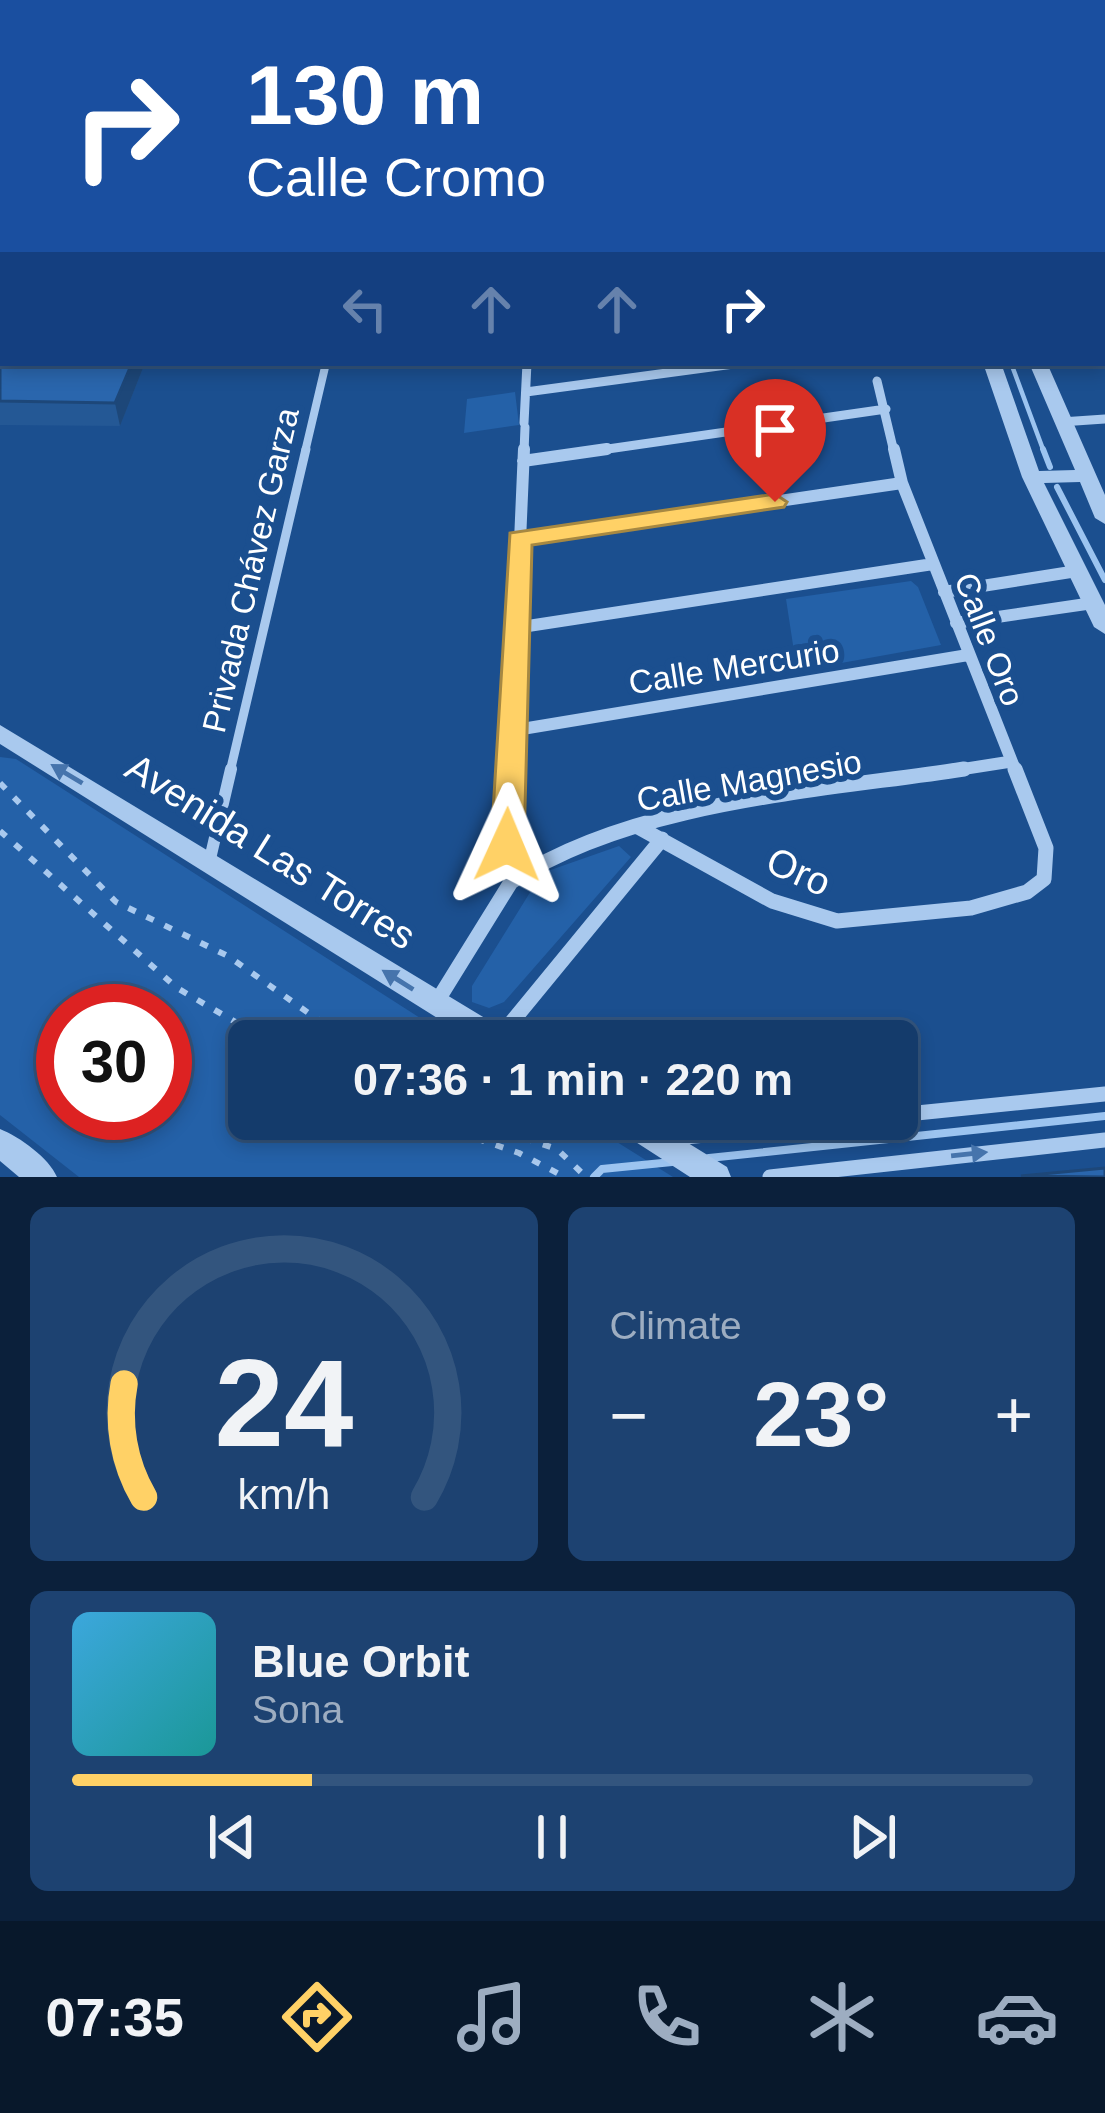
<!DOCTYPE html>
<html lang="en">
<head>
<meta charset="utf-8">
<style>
  :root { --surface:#143b6b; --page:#1d4271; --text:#f1f3f6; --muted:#9dadc1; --line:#33557e; --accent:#ffd166 }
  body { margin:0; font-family:Arial,sans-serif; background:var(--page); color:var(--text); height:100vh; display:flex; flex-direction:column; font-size:45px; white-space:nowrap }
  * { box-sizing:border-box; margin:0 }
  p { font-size:39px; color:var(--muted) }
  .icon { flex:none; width:66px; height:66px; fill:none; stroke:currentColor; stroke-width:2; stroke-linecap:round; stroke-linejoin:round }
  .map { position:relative; height:1177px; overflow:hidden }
  .side { display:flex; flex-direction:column; gap:30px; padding:30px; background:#0b203b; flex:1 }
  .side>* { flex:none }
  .guide { position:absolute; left:0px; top:0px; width:1107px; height:366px; box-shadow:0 6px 18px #0003,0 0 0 3px var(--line); background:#1a4fa0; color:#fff; overflow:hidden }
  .speed { position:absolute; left:36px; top:984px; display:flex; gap:24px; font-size:60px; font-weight:700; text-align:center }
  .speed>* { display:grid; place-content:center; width:156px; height:156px; border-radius:50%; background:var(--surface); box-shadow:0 6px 18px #0003,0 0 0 3px var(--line); line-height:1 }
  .speed .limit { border:18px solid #d22; background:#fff; color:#111 }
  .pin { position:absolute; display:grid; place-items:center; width:102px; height:102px; color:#fff; margin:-123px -51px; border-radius:50% 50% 50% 0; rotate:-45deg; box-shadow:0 0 12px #0007 }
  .pin .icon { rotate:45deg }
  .me { position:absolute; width:132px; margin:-66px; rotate:1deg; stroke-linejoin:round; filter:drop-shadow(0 0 9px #0008) }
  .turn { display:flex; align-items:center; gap:42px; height:252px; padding:0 48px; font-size:54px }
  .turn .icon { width:156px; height:156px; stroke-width:2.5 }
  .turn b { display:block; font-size:84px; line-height:102px }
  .lanes { display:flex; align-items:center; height:114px; padding:0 48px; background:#0003; justify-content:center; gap:60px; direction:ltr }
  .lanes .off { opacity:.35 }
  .big { font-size:90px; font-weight:800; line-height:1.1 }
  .side .card { flex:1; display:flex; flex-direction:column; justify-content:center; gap:18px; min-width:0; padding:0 42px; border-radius:18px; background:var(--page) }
  .side .dial { align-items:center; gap:0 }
  .dial svg { height:312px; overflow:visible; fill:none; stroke:var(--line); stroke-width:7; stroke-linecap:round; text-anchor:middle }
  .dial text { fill:var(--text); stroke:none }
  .song { display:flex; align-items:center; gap:36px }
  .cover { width:144px; height:144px; border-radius:18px; background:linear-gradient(135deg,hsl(200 70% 55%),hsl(180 70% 35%)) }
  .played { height:12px; border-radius:6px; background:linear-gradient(90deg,var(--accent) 25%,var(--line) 25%) }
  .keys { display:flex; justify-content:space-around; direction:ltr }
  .heat { display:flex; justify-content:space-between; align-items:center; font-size:66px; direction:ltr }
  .side .tiles { flex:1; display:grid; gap:30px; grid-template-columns:1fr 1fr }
  .card:last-child { grid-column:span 2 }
  .trip { position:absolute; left:228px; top:1020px; width:690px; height:120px; border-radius:18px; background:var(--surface); box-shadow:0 6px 18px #0003,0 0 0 3px var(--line); font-weight:800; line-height:120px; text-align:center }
  .tabs { display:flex; height:192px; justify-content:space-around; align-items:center; background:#08182b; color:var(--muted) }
  .tabs .icon { width:84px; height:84px }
  .tabs .active { color:var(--accent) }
  .tabs b { font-size:54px; color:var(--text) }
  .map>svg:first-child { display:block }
  .green { fill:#2461a8; fill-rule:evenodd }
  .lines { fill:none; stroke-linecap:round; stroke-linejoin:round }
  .stream-far2 { stroke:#9cc4f0; stroke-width:4.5 }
  .stream-far1 { stroke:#9cc4f0; stroke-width:6 }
  .stream { stroke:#9cc4f0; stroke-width:8 }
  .path { stroke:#a9c9ee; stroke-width:6; stroke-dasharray:8 12; stroke-linecap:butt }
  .service-far2 { stroke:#a9c9ee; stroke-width:8 }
  .service-far1 { stroke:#a9c9ee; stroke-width:9 }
  .service { stroke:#a9c9ee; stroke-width:12 }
  .minor-far3 { stroke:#a9c9ee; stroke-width:8 }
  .minor-far2 { stroke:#a9c9ee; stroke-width:9 }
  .minor-far1 { stroke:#a9c9ee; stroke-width:12 }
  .minor { stroke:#a9c9ee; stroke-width:15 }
  .tertiary { fill:#a9c9ee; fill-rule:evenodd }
  .wall { fill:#245895 }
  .shaded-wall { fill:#1d4779 }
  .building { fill:#2a66ad; stroke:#1d4779; stroke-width:3 }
  .oneway { fill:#4674ac }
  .route { fill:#ffd166; stroke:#a68842; stroke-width:3 }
  .labels { text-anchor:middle; stroke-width:12; stroke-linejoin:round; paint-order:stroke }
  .street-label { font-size:33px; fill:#fff; stroke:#1b4f8f }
  .near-street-label { font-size:39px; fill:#fff; stroke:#1b4f8f }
</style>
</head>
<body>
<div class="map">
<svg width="1105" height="1177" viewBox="0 0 1105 1177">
  <rect width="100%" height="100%" fill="#1b4f8f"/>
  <path class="green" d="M515,392l4,33 -55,8 3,-34z
    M911,581l7,6 23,58 -144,26 -11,-72z
    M0,757l16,2 440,282h-207v78h331l93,58h-594l-79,-62zM63,1011h102v102h-102z
    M619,846l12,11 -127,145 -15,6 -17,-6v-16l70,-113z"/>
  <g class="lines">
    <path class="stream-far2" d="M1011,363l33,89"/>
    <path class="stream-far1" d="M1043,449l7,18
      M1057,487l48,93"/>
    <path class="stream" d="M709,1158l396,-42
      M594,1177l8,-8 70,-7"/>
    <path class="path" d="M0,783l116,119 112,54 120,85
      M0,831l177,157 91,53
      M420,1119l99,34 46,24
      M467,1119l90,30 29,28"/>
    <path class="service-far2" d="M305,452l21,-89"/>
    <path class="service-far1" d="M230,772l76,-323"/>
    <path class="service" d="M210,859l21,-90"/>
    <path class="minor-far3" d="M932,3l31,-3"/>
    <path class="minor-far2" d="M877,381l17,71
      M526,392l215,-29
      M1061,422l44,-3
      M524,423l3,-60
      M524,452l1,-25
      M587,452l299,-43"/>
    <path class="minor-far1" d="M894,449l8,34 114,289
      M523,461l84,-12
      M519,539l383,-56
      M944,592l133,-21
      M956,623l137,-20
      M515,628l418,-64
      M510,731l458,-76
      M510,772l14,-323
      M944,772l64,-10"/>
    <path class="minor" d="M638,827l134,74 65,20 134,-13 56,-16 17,-13 2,-31 -31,-79
      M511,882c122,-81 310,-91 453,-113
      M436,1003l75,-121 -1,-113
      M497,1040l165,-201
      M897,1115l208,-21
      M666,1139l195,-20
      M770,1177l335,-37"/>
    <path class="tertiary" d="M853,0h12l1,3h-12z
      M889,0h12l1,3h-12z
      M983,363h18l38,108 36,-1 -46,-107h18l58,132v29l-10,-6 -15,-36 -36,1 61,122v29l-11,-7 -72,-150z
      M0,725l508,307 4,9h-38l-474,-297z
      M609,1119h40l78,48 4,10h-41l-76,-49z
      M0,1129c20,8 49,29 57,48h-38l-19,-16z"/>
  </g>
  <path class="wall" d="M0,0h123l1,3h-121v79h-3z
    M0,234l145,129 -25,63 -120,-1z"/>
  <path class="shaded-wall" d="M132,363h13l-25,63 -5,-23z"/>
  <path class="building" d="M0,0h118l-2,3h-113v60h-3z
    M0,234h3v129h129l-17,40 -115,-2z
    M1105,1168v9l-84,-1z"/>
  <defs><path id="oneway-solid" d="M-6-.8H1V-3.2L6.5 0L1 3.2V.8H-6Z" transform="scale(3)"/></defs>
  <g class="oneway">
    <use href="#oneway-solid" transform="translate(67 774) rotate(-149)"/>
    <use href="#oneway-solid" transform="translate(398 980) rotate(-148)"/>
    <use href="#oneway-solid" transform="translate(969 1154) rotate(-6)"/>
  </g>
  <path class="route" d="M775,494l12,8 -3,5 -252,38 -8,300 -5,9h-23l-5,-9 19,-312z"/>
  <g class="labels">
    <g class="street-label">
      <text transform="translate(250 570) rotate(-77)" y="12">Privada Chávez Garza</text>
      <text transform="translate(990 639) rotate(69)" y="12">Calle Oro</text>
      <text transform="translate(734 666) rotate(-9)" y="12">Calle Mercurio</text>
      <text transform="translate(749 780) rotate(-10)" y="12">Calle Magnesio</text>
    </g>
    <g class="near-street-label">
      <text transform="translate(271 851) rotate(32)" y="14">Avenida Las Torres</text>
      <text transform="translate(799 871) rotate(24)" y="14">Oro</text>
    </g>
  </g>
</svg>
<div class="speed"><div class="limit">30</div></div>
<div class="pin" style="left:775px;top:502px;background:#d93025"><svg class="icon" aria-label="arrive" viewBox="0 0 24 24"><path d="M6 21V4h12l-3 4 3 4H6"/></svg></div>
<svg class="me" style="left:507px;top:845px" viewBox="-20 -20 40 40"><path d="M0-17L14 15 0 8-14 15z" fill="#ffd166" stroke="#fff" stroke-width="4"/></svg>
<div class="trip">07:36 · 1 min · 220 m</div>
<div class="guide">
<div class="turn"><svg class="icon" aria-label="right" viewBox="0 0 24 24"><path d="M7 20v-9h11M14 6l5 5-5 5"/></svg><div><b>130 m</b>Calle Cromo</div></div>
<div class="lanes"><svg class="icon off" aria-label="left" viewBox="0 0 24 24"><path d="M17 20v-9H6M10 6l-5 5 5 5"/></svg><svg class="icon off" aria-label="ahead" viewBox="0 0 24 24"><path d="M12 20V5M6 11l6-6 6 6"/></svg><svg class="icon off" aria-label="ahead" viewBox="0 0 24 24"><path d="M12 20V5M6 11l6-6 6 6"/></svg><svg class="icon" aria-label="right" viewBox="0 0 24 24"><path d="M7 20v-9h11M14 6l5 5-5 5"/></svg></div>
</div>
</div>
<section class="side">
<div class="tiles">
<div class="card dial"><svg viewBox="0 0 100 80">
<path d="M14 69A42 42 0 1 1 86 69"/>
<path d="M14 69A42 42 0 0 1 9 40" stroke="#ffd166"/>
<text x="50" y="56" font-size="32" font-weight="700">24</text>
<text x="50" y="72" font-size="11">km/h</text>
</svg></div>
<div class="card"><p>Climate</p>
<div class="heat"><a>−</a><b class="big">23°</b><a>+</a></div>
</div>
<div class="card">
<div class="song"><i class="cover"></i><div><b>Blue Orbit</b><p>Sona</p></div></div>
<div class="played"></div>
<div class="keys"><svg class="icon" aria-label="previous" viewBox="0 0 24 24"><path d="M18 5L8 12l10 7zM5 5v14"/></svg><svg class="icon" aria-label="pause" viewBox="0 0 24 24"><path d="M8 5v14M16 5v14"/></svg><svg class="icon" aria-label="next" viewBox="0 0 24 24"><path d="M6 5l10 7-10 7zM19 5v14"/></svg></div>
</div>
</div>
</section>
<nav class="tabs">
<b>07:35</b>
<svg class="icon active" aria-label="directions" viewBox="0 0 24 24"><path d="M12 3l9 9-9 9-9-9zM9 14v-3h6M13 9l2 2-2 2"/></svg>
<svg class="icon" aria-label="music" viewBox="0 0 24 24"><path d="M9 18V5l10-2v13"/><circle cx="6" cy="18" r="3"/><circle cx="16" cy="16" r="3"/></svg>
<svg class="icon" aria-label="phone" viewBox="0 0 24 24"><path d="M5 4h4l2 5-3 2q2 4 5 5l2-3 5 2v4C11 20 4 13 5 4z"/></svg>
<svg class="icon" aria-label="climate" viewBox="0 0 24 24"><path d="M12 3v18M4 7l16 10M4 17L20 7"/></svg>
<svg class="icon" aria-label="car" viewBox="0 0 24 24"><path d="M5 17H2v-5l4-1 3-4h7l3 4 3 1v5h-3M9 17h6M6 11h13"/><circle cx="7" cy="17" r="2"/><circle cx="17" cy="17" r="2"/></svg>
</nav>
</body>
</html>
